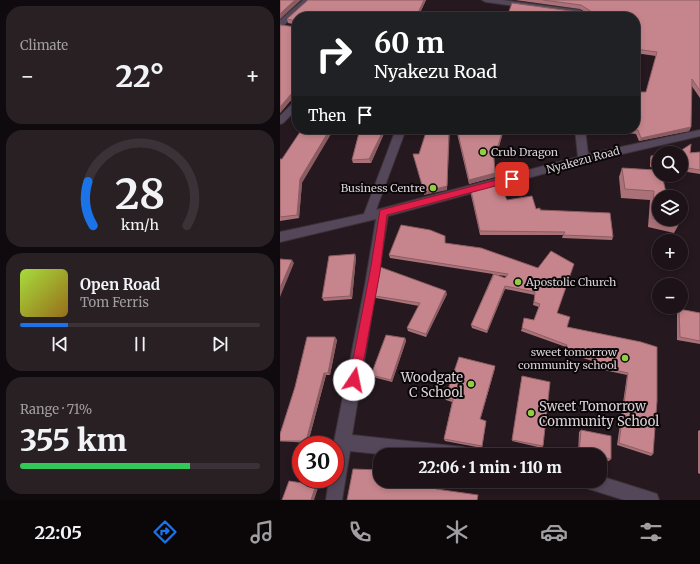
<!DOCTYPE html>
<html lang="en">
<head>
<meta charset="utf-8">
<style>
  :root { --surface:#1c1217; --page:#292024; --text:#f1f3f6; --muted:#a09ea1; --line:#3a3236; --accent:#1a73e8 }
  body { margin:0; font-family:Merriweather,serif; background:var(--page); color:var(--text); height:100vh; display:flex; flex-direction:column; font-size:15px; white-space:nowrap }
  * { box-sizing:border-box; margin:0 }
  p { font-size:13px; color:var(--muted) }
  .icon { flex:none; width:22px; height:22px; fill:none; stroke:currentColor; stroke-width:2; stroke-linecap:round; stroke-linejoin:round }
  .map { position:relative; flex:1; overflow:hidden }
  .panel { display:flex; flex-direction:column; gap:6px; padding:6px; background:#0f0a0d; width:280px }
  .panel>* { flex:none }
  .guide { position:absolute; left:12px; top:12px; width:348px; height:122px; border-radius:16px; box-shadow:0 2px 6px #0003,0 0 0 1px var(--line); background:#202124; color:#fff; overflow:hidden }
  .fabs { position:absolute; left:372px; top:146px; display:grid; gap:8px }
  .fabs a { display:grid; place-items:center; width:36px; height:36px; border-radius:50%; background:var(--surface); box-shadow:0 2px 6px #0003,0 0 0 1px var(--line); font-size:20px }
  .speed { position:absolute; left:12px; top:436px; display:flex; gap:8px; font-size:20px; font-weight:700; text-align:center }
  .speed>* { display:grid; place-content:center; width:52px; height:52px; border-radius:50%; background:var(--surface); box-shadow:0 2px 6px #0003,0 0 0 1px var(--line); line-height:1 }
  .speed .limit { border:6px solid #d22; background:#fff; color:#111 }
  .pin { position:absolute; display:grid; place-items:center; width:34px; height:34px; color:#fff; margin:-17px; border-radius:8px; box-shadow:0 2px 6px #0006 }
  .me { position:absolute; width:44px; margin:-22px; rotate:11deg; stroke-linejoin:round; filter:drop-shadow(0 0 3px #0008) }
  .turn { display:flex; align-items:center; gap:14px; height:84px; padding:0 16px; font-size:18px }
  .turn .icon { width:52px; height:52px; stroke-width:2.5 }
  .turn b { display:block; font-size:28px; line-height:34px }
  .then { display:flex; align-items:center; height:38px; padding:0 16px; background:#0003; gap:8px; font-size:15px }
  .big { font-size:30px; font-weight:800; line-height:1.1 }
  .panel .widget { flex:1; display:flex; flex-direction:column; justify-content:center; gap:6px; min-width:0; padding:0 14px; border-radius:16px; background:var(--page) }
  .panel .dial { align-items:center; gap:0 }
  .dial svg { height:104px; overflow:visible; fill:none; stroke:var(--line); stroke-width:7; stroke-linecap:round; text-anchor:middle }
  .dial text { fill:var(--text); stroke:none }
  .song { display:flex; align-items:center; gap:12px }
  .cover { width:48px; height:48px; border-radius:6px; background:linear-gradient(135deg,hsl(80 70% 55%),hsl(40 70% 35%)) }
  .played { height:4px; border-radius:2px; background:linear-gradient(90deg,var(--accent) 20%,var(--line) 20%) }
  .keys { display:flex; justify-content:space-around; direction:ltr }
  .heat { display:flex; justify-content:space-between; align-items:center; font-size:22px; direction:ltr }
  .charge { height:6px; border-radius:3px; background:linear-gradient(90deg,#34c759 71%,var(--line) 0) }
  .trip { position:absolute; left:93px; top:448px; width:234px; height:40px; border-radius:16px; background:var(--surface); box-shadow:0 2px 6px #0003,0 0 0 1px var(--line); font-weight:800; line-height:40px; text-align:center }
  .tabs { display:flex; height:64px; justify-content:space-around; align-items:center; background:#0b0709; color:var(--muted) }
  .tabs .icon { width:28px; height:28px }
  .tabs .selected { color:var(--accent) }
  .tabs b { font-size:18px; color:var(--text) }
  main { display:flex; flex:1; min-height:0 }
  .map>svg:first-child { display:block }
  .lines { fill:none; stroke-linecap:round; stroke-linejoin:round }
  .minor-casing { stroke:#3e3238; stroke-width:2 }
  .minor { fill:#54475a; fill-rule:evenodd }
  .wall { fill:#aa7278; fill-rule:evenodd }
  .shaded-wall { fill:#8b5d62 }
  .building { fill:#c6858c; stroke:#8b5d62 }
  .route { fill:#e11d48; stroke:#92132f }
  .poi-dot { fill:#91cd40; stroke:#0a0608; stroke-width:1.5 }
  .labels { text-anchor:middle; stroke-width:4; stroke-linejoin:round; paint-order:stroke }
  .poi-label { font-size:11px; fill:#d9d1d5; stroke:#0a0608; text-anchor:start }
  .street-label { font-size:11px; fill:#d9d1d5; stroke:#0a0608 }
  .near-poi-label { font-size:13px; fill:#d9d1d5; stroke:#0a0608; text-anchor:end }
</style>
</head>
<body>
<main>
<section class="panel">
<div class="widget"><p>Climate</p>
<div class="heat"><a>−</a><b class="big">22°</b><a>+</a></div>
</div>
<div class="widget dial"><svg viewBox="0 0 100 80">
<path d="M14 69A42 42 0 1 1 86 69"/>
<path d="M14 69A42 42 0 0 1 10 35" stroke="#1a73e8"/>
<text x="50" y="56" font-size="32" font-weight="700">28</text>
<text x="50" y="72" font-size="11">km/h</text>
</svg></div>
<div class="widget">
<div class="song"><i class="cover"></i><div><b>Open Road</b><p>Tom Ferris</p></div></div>
<div class="played"></div>
<div class="keys"><svg class="icon" aria-label="previous" viewBox="0 0 24 24"><path d="M18 5L8 12l10 7zM5 5v14"/></svg><svg class="icon" aria-label="pause" viewBox="0 0 24 24"><path d="M8 5v14M16 5v14"/></svg><svg class="icon" aria-label="next" viewBox="0 0 24 24"><path d="M6 5l10 7-10 7zM19 5v14"/></svg></div>
</div>
<div class="widget"><p>Range · 71%</p><b class="big">355 km</b><div class="charge"></div></div>
</section>
<div class="map">
<svg width="420" height="500" viewBox="0 0 420 500">
  <rect width="100%" height="100%" fill="#25181f"/>
  <g class="lines">
    <g class="minor-casing">
      <path id="minor" d="M23,0h8l-28,26h-3v-6z
        M202,0h21l77,10 10,7h-8l-4,-3 -92,-12z
        M17,101v8l-14,14 -3,1v-8l14,-14z
        M116,129h10l-30,81 202,-53 -3,-28h10l3,25 112,-24v6l-117,27 -195,53 -36,219 111,12 6,2 2,6h-82l-39,-4 -8,49h-16l3,-21h6l-1,-37 31,-157 11,-66 -96,23v-10l84,-18z
        M320,476l51,16 6,2 2,6h-35l-41,-13 -2,-6h19z"/>
    </g>
    <use href="#minor" class="minor"/>
  </g>
  <path class="wall" d="M28,0h118l-8,17h-121v76l-17,20 17,-86v-2l-9,-2 -1,-4z
    M235,0h185v98l-9,-13v42l-2,4 -50,10 -3,-7 -49,-5h-1h49l11,-37 10,-36 -21,-3v-36l-52,-2 6,-1 -9,-5z
    M80,129h26l-15,34h-18l-1,-3z
    M176,129h48l-6,21h-5l2,27 -26,7z
    M420,152v22l-19,-3v-18z
    M379,155v13l-9,-1v-8l1,-3z
    M0,159h2l20,24 -3,35 -19,3z
    M342,168l33,2 4,27 20,27 -5,9 -26,-6 2,-27 -29,-2 -2,-21z
    M191,191l65,18 77,28 -1,3 -50,-2 1,-3h-83l-9,-40z
    M165,236v7l93,25 19,45 10,14 74,15 12,112 -2,2 -34,-11 10,-70 -32,-7v-6l-30,-10 1,-5 -45,-16 1,-3 12,-8 5,-13 -6,-2 2,-10 -30,-6 -18,44 -15,-5 -1,-3 22,-51 -103,-16 -1,-3zM217,275l9,1 -1,2z
    M76,257l-4,42 -28,2 -2,-3z
    M167,294l-21,43 -18,-6 -1,-3 12,-22 -43,-8 -1,-2z
    M399,309l21,4v31l-23,-4v-28z
    M55,337l2,3 -7,35h-4l-18,68 -28,-2v-7z
    M125,338l1,3 -14,41 -19,-5 -2,-2z
    M215,366v2l-15,52 6,2 -4,26 -37,-7 -1,-2 8,-37 -6,-2 -1,-2z
    M242,376l21,70 -1,2 -30,-7z
    M301,430l30,29 -2,2 -9,-2v-4h-18l-4,-1 1,-22z
    M420,430v44l-2,-1v-42z"/>
  <path class="shaded-wall" d="M15,0h6l-21,19v-5z
    M144,0h2l-8,17h-2z
    M17,87v6l-17,20v-6z
    M411,127l-2,4 -50,10 2,-3z
    M50,129h4l-32,54 -3,35 -2,-3 3,-36z
    M104,129h2l-15,34 -2,-4z
    M169,129h1l-3,61 -23,5v-3z
    M223,129h1l-6,21v-4z
    M215,173v4l-26,7v-4z
    M75,254l1,3 -4,42 -2,-3z
    M12,260l2,3 -14,34v-9z
    M225,286v3l-18,44v-2z
    M166,291l1,3 -21,43v-3z
    M55,337l2,3 -7,35 -2,-2z
    M125,338l1,3 -14,41 -1,-2z
    M215,366v2l-15,53v-2z
    M44,373l2,2 -18,68 -2,-2z
    M36,485h3l-5,15h-3z"/>
  <path class="building" d="M0,0h15l-15,14z
    M28,0h116l-8,17h-119v70l-17,20v-82l17,2v-6l-10,-2z
    M263,0h157v91l-8,-12 -1,48 -50,11 -3,-8 -14,-1h11v-37h11l11,-40 -22,-3v-32h-128l5,-14 66,9 5,3 9,-1v-2l-11,-7z
    M22,129h28l-30,50 -3,36 -17,2v-58h2z
    M80,129h24l-15,30 -17,1z
    M147,129h22l-2,57 -23,6 -11,-38h6z
    M177,129h46l-5,17h-5l2,27 -26,7z
    M411,144l-1,9 10,-1v18l-19,-3v-14h-4z
    M379,155v9l-8,-1v-7z
    M342,168l33,2 4,-1v6h3l5,22h-8v22h20v5l-27,-6 2,-27 -29,-2z
    M219,184l8,16 25,-4 4,13 4,-1v2l70,3 3,24 -50,-2 2,-3 -85,-1 -9,-40z
    M121,225l29,5 15,6v7l36,5 57,20 13,-17 23,13 -17,49 13,4 -3,10 74,15 16,5v54l-4,53 -34,-11 9,-70 -32,-7 1,-6 -31,-10 1,-5 -45,-17 2,-10 10,2 6,-16 -6,-2 1,-10 -30,-6 -18,45 -16,-6 23,-51 11,4 3,-4 -119,-19z
    M75,254l-5,42 -28,2 7,-42z
    M0,259l12,1 -12,28z
    M100,267l66,24 -20,43 -19,-6 13,-25 -45,-7z
    M399,309l21,4v28l-20,-4z
    M106,335l19,3 -14,42 -20,-5z
    M27,337h28l-7,36h-4l-18,68h-26v-7l15,-47z
    M179,357l36,9 -15,53 6,2 -4,25 -38,-7 9,-39 -8,-2z
    M242,376l28,6 -7,64 -31,-6z
    M301,430l30,6v23l-11,-2v-2h-11l-10,-2z
    M73,469l27,1v11h57l-1,8 42,6 -1,5h-130z
    M9,481l27,4 -5,15h-29z"/>
  <path class="route" d="M232,176l4,3 -2,2 -127,34 -7,57 -20,108 -2,4 -4,2 -4,-2 -1,-4 21,-108 10,-62z"/>
  <g class="poi-dot">
    <circle cx="203" cy="152" r="4"/>
    <circle cx="153" cy="188" r="4"/>
    <circle cx="238" cy="282" r="4"/>
    <circle cx="345" cy="358" r="4"/>
    <circle cx="191" cy="384" r="4"/>
    <circle cx="251" cy="413" r="4"/>
  </g>
  <g class="labels">
    <g class="poi-label">
      <text x="211" y="156">Crub Dragon</text>
      <text x="145" y="192" text-anchor="end">Business Centre</text>
      <text x="246" y="286">Apostolic Church</text>
      <text x="337" y="356" text-anchor="end">sweet tomorrow<tspan x="337" dy="13">community school</tspan></text>
    </g>
    <g class="street-label">
      <text transform="translate(303 160) rotate(-15)" y="4">Nyakezu Road</text>
    </g>
    <g class="near-poi-label">
      <text x="183" y="382">Woodgate<tspan x="183" dy="15">C School</tspan></text>
      <text x="259" y="411" text-anchor="start">Sweet Tomorrow<tspan x="259" dy="15">Community School</tspan></text>
    </g>
  </g>
</svg>
<div class="fabs">
<a><svg class="icon" aria-label="search" viewBox="0 0 24 24"><circle cx="10" cy="10" r="6"/><path d="M15 15l6 6"/></svg></a>
<a><svg class="icon" aria-label="layers" viewBox="0 0 24 24"><path d="M12 4l9 5-9 5-9-5zM3 14l9 5 9-5"/></svg></a>
<a>+</a>
<a>−</a>
</div>
<div class="speed"><div class="limit">30</div></div>
<div class="pin" style="left:232px;top:179px;background:#d93025"><svg class="icon" aria-label="arrive" viewBox="0 0 24 24"><path d="M6 21V4h12l-3 4 3 4H6"/></svg></div>
<svg class="me" style="left:74px;top:380px" viewBox="-20 -20 40 40"><circle r="19" fill="#fff"/><path d="M0-13L10 11 0 6-10 11z" fill="#e11d48"/></svg>
<div class="trip">22:06 · 1 min · 110 m</div>
<div class="guide">
<div class="turn"><svg class="icon" aria-label="right" viewBox="0 0 24 24"><path d="M7 20v-9h11M14 6l5 5-5 5"/></svg><div><b>60 m</b>Nyakezu Road</div></div>
<div class="then">Then<svg class="icon" aria-label="arrive" viewBox="0 0 24 24"><path d="M6 21V4h12l-3 4 3 4H6"/></svg></div>
</div>
</div>
</main>
<nav class="tabs">
<b>22:05</b>
<svg class="icon selected" aria-label="directions" viewBox="0 0 24 24"><path d="M12 3l9 9-9 9-9-9zM9 14v-3h6M13 9l2 2-2 2"/></svg>
<svg class="icon" aria-label="music" viewBox="0 0 24 24"><path d="M9 18V5l10-2v13"/><circle cx="6" cy="18" r="3"/><circle cx="16" cy="16" r="3"/></svg>
<svg class="icon" aria-label="phone" viewBox="0 0 24 24"><path d="M5 4h4l2 5-3 2q2 4 5 5l2-3 5 2v4C11 20 4 13 5 4z"/></svg>
<svg class="icon" aria-label="climate" viewBox="0 0 24 24"><path d="M12 3v18M4 7l16 10M4 17L20 7"/></svg>
<svg class="icon" aria-label="car" viewBox="0 0 24 24"><path d="M5 17H2v-5l4-1 3-4h7l3 4 3 1v5h-3M9 17h6M6 11h13"/><circle cx="7" cy="17" r="2"/><circle cx="17" cy="17" r="2"/></svg>
<svg class="icon" aria-label="filters" viewBox="0 0 24 24"><path d="M4 7h16M4 17h16"/><circle cx="9" cy="7" r="2"/><circle cx="15" cy="17" r="2"/></svg>
</nav>
</body>
</html>
